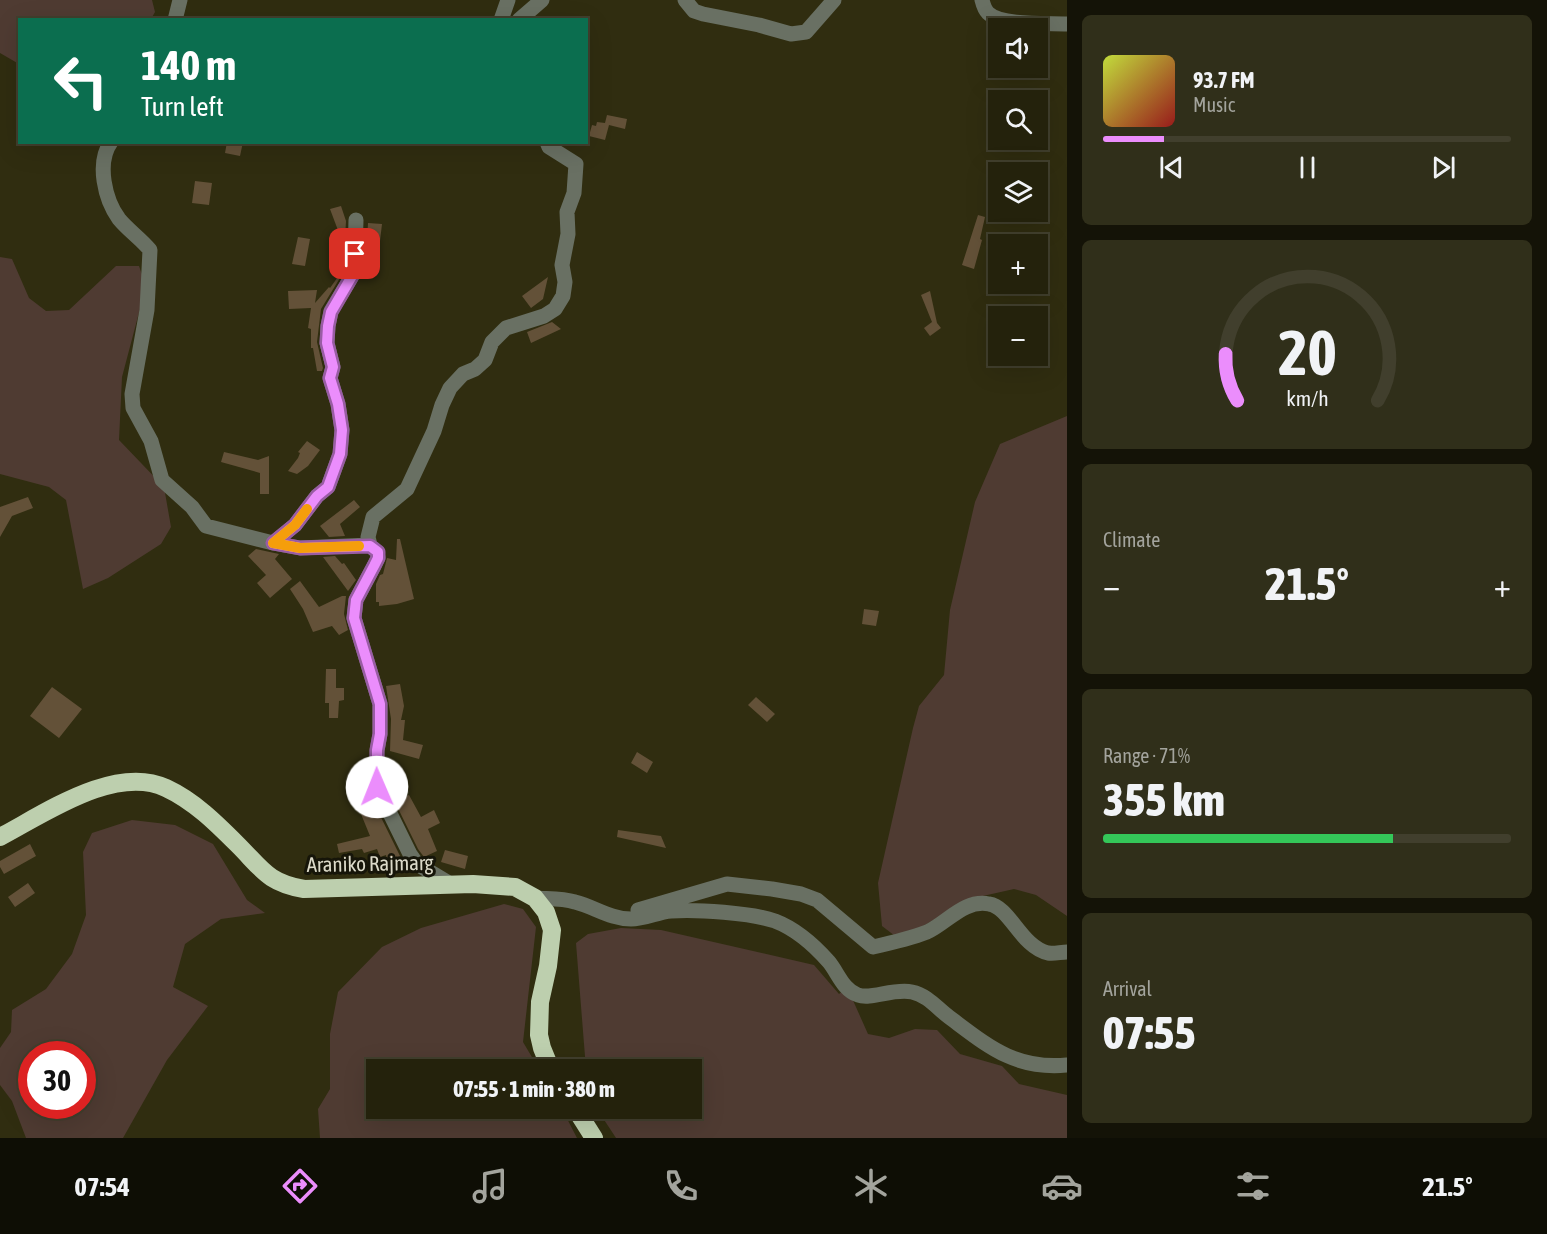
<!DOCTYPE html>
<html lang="en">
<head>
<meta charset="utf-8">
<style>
  :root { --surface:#24220c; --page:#302f1a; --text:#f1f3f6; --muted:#a3a49d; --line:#413f2d; --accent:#eb8dfc }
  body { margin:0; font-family:"Asap Condensed",sans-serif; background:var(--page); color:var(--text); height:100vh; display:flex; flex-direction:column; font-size:22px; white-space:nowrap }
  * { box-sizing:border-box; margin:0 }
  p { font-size:20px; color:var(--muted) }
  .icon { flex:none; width:33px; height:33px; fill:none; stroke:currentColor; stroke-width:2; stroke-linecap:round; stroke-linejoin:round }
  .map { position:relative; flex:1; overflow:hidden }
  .side { display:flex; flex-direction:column; gap:15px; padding:15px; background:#141307; width:480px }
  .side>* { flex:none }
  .hud { position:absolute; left:18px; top:18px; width:570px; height:126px; border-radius:0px; box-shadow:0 6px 24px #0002,0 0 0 2px var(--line); background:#0b6e4f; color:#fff; overflow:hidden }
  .tools { position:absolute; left:988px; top:18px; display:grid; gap:12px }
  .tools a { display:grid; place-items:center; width:60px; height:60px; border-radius:0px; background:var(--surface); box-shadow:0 6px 24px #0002,0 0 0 2px var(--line); font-size:30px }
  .speed { position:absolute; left:18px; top:1041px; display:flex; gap:12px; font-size:30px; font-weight:700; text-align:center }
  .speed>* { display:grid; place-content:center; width:78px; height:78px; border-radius:50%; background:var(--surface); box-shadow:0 6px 24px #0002,0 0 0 2px var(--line); line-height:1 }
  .speed .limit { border:9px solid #d22; background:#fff; color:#111 }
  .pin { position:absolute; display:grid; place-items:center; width:51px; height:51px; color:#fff; margin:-26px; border-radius:12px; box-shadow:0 3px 9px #0006 }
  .me { position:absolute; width:66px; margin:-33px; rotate:359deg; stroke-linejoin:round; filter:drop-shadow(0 0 4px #0008) }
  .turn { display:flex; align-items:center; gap:21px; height:126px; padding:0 24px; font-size:27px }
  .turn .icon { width:78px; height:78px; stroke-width:2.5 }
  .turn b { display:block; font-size:42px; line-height:51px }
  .big { font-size:45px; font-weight:800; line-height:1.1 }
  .side .card { flex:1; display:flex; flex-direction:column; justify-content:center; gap:9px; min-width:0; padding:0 21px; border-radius:9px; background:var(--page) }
  .side .dial { align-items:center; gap:0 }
  .dial svg { height:156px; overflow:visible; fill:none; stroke:var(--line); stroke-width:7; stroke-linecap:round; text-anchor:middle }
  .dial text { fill:var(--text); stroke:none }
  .song { display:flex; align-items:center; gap:18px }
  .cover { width:72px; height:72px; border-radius:9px; background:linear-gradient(135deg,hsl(70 70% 55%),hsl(0 70% 35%)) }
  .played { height:6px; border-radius:3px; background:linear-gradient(90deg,var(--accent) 15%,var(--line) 15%) }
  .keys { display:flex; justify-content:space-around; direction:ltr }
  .heat { display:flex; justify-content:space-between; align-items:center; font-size:33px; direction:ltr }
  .charge { height:9px; border-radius:4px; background:linear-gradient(90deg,#34c759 71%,var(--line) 0) }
  .trip { position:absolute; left:366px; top:1059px; width:336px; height:60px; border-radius:0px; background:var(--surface); box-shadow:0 6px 24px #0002,0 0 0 2px var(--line); font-weight:800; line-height:60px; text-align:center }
  .tabs { display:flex; height:96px; justify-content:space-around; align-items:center; background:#0e0e05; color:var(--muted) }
  .tabs .icon { width:42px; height:42px }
  .tabs .on { color:var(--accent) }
  .tabs b { font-size:27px; color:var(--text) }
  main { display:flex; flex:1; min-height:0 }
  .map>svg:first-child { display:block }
  .green { fill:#4f3b32; fill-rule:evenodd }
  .building { fill:#635138 }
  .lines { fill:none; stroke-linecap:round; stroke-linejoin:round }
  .minor { stroke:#697063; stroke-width:15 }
  .highway { stroke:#bdcfae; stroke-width:18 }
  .route-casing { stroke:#995ca4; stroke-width:15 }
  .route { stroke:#eb8dfc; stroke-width:10 }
  .slow { stroke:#f59e0b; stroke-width:10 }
  .labels { text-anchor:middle; stroke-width:6; stroke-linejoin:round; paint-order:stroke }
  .street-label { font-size:21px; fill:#dcdac9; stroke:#161509 }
</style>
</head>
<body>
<main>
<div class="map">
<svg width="1067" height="1138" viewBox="0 0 1067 1138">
  <rect width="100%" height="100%" fill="#302d10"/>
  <path class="green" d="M0,0h152l3,12 -4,7 -131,1 -1,44 -19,-11z
    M0,257l12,2 17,39 17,13 23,-1 47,-44h23l7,20 -24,91 -3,63 45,47 7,40 -10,17 -53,34 -25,11 -17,-89 -17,-13 -49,-13z
    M1067,416v500l-31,-21 -22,-6 -40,9 -75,41 -17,-13 -4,-43 35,-155 6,-22 25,-31 6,-65 25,-108 25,-58z
    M132,820l43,5 38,19 34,56 18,13 -44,6 -36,25 -12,43 35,19 -41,54 -44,78h-97l-14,-37 -12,-16v-37l11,-16 1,-22 34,-21 26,-35 14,-39 -3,-63 9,-19zM32,1054h50v52h-50z
    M504,904l19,5 13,18 -13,115 16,27 -163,1v38l186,1 15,29h-257l-2,-29 12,-20v-55l8,-42 44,-45 39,-19z
    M621,928l40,2 153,35 25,29 8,-7 21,47 21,4 26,-9 22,1 23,24 42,12 17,18 48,11v43h-451l-19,-29 95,-1v-38l-106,-1 -10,-126 12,-9z"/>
  <path class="building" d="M607,115l20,4 -2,10 -16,-4 -4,15 -16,-4 3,-11 4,1 1,-4 8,1z
    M227,142h16l-3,14 -15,-3z
    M195,181l17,2 -3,22 -17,-2z
    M341,206l5,15 -3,52 -22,36 -4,33 6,26 -1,3h-5l-4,-23h-2v-19l-3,-1 3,-20 -22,1 -1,-18 29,-1 -2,13 14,-16 1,1 10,-14 2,-33 -12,-32z
    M978,215l7,2 -5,22 2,1 -8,29 -12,-4z
    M368,223l14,1 -2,17h-13z
    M298,237l12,2 -5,27 -13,-2z
    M548,277l-5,22 -12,9 -9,-12z
    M930,291l7,32 4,5 -11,8 -6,-8 8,-6 -11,-27z
    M552,322l9,7 -30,14 -4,-11z
    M307,441l13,9 -12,16 -11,8 -9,-3 10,-13 2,-5 -2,-1z
    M224,452l34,8 11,-4v38h-9v-21l-39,-11z
    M28,497l5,11 -21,8 -12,21v-30z
    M354,500l6,7 -20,17 5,12 -16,1 -9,-11z
    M397,539h3l14,60 -17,5 -18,2v-4h-3v-18l4,-9 3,-1 4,-16 9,2z
    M256,549l23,5 -4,5 17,20 -22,19 -13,-15 9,-8 -18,-19z
    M335,556l7,8 2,-1 12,17 -8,11 -25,-34z
    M300,581l19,26 23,-11h4l-2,18 4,16 -9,5 -7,-9 -19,6 -10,-23 -13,-20z
    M864,609l15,2 -3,15 -14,-2z
    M326,669h10v19h8v12l-5,1 -1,17h-9v-15h-4z
    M400,684l4,22 -3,14h4l-2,20 20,5 -4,14 -29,-8 1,-32 -5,-33z
    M52,687l30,22 -23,29 -29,-22z
    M756,697l19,17 -8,8 -19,-17z
    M637,752l16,10 -6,11 -16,-10z
    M400,786l6,10 3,-1 12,22 13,-7 6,13 -12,6 9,22 -13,6 -6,-8 -29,-59z
    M371,797l30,61 2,4 -15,2 -2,-9 -6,2 -3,-8 -13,4 -2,-4 -23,4 -2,-9 33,-8 -9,-22 5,-2 -5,-12z
    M618,830l43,6 5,12 -49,-11z
    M30,844l6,12 -32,18 -4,-7v-6z
    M445,850l23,6 -3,13 -24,-7z
    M28,883l7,10 -20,14 -7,-10z"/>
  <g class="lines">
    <path class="minor" d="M685,0l9,11 9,3 56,11 32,9 15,-2 28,-32
      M982,0c1,4 3,10 6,13 13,13 61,10 79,11
      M175,20l5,-20
      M501,20l7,-20
      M519,20l23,-20
      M111,142c-15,21 -6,58 8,77 9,11 22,20 31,31l-3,60 -15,84 1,14 18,33 11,39 30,27 14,19 67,17 27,5 70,-3 7,7 1,6 -4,8 -18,34 -2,18 26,86v30l-3,17v36l33,67 7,10 35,21
      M273,543l22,-18 22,-29 11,-9 12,-33 2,-24 -4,-26 -8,-26 3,-11 -6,-24 1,-17 3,-15 21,-35 3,-22 1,-34
      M370,545l-2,-8 5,-20 34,-28 27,-58 8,-26 8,-17 13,-14 12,-5 10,-9 7,-18 14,-14 38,-12 11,-7 8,-13 2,-14 -3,-17 6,-31 -1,-22 7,-19 2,-29 -27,-17 -2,-5
      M535,898c13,1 27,0 40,4 20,5 35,17 56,17 14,0 27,-7 40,-8 25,-2 81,2 104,10 21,8 39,24 54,41 9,11 14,28 29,33 13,5 35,-7 54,-3 15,3 25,16 37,25 39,29 66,53 118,48
      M638,910l89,-26 45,5 29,5 16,6 56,47c18,-4 36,-8 54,-15 20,-9 37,-33 62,-28 21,3 32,43 59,49 6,1 13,-1 19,-1"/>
    <path class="highway" d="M0,837c44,-23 115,-73 166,-49 28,13 50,35 72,57 24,24 30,38 66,44l169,-5 42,3 20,11 11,14 6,18 -4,36 -8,36 -1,33 3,13 9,22
      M575,1108l19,30"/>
  </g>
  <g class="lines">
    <g class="route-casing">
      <path id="route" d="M355,254l-3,22 -21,36 -3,14 -1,17 6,24 -3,11 8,26 4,26 -2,24 -12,33 -11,9 -22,29 -22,18 27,5 70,-2 8,6v6l-4,8 -18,34 -2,18 26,86v30l-3,16v37"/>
    </g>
    <use href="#route" class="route"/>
    <path class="slow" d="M307,509l-12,16 -22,18 27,5 59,-2"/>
  </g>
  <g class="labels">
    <g class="street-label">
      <text transform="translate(370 864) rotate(-1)" y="7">Araniko Rajmarg</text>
    </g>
  </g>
</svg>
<div class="tools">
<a><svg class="icon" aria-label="sound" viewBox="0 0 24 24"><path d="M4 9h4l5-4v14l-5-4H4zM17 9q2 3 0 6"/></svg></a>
<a><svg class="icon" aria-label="search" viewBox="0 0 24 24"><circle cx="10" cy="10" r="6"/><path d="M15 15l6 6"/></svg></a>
<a><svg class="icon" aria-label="layers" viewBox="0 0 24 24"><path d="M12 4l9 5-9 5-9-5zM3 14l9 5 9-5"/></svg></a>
<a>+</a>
<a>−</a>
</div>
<div class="speed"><div class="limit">30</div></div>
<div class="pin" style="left:355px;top:254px;background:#d93025"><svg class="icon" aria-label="arrive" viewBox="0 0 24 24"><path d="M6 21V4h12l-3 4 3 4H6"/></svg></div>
<svg class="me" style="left:377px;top:787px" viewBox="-20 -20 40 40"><circle r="19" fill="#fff"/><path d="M0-13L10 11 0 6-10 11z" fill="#eb8dfc"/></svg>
<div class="trip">07:55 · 1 min · 380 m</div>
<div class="hud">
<div class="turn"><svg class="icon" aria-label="left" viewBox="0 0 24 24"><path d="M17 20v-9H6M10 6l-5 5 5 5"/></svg><div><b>140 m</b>Turn left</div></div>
</div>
</div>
<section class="side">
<div class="card">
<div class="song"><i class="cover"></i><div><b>93.7 FM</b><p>Music</p></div></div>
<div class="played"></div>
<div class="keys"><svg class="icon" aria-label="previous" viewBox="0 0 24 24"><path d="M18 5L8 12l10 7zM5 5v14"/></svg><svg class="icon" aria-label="pause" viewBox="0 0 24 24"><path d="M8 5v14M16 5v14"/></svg><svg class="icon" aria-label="next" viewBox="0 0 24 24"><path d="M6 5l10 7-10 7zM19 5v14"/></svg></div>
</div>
<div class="card dial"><svg viewBox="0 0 100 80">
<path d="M14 69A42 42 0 1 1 86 69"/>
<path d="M14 69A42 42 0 0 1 8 45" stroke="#eb8dfc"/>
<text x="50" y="56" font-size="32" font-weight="700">20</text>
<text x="50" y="72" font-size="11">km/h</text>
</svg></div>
<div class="card"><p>Climate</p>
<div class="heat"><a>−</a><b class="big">21.5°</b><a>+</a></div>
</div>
<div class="card"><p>Range · 71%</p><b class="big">355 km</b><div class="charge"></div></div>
<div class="card"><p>Arrival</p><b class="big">07:55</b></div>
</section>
</main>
<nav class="tabs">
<b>07:54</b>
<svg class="icon on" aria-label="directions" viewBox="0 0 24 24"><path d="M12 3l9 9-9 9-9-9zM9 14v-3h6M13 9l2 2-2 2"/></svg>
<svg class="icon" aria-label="music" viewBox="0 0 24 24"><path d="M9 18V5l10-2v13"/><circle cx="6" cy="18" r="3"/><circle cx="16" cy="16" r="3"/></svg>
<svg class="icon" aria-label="phone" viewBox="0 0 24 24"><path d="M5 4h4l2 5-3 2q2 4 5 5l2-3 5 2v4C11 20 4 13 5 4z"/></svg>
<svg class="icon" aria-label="climate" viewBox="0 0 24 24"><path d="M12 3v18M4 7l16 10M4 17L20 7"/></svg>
<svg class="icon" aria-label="car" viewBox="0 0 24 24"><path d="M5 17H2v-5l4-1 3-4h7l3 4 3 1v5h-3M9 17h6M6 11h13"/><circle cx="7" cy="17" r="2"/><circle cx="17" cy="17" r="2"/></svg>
<svg class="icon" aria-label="filters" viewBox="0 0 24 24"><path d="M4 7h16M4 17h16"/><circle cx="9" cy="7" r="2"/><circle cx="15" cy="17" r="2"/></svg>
<b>21.5°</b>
</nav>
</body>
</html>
